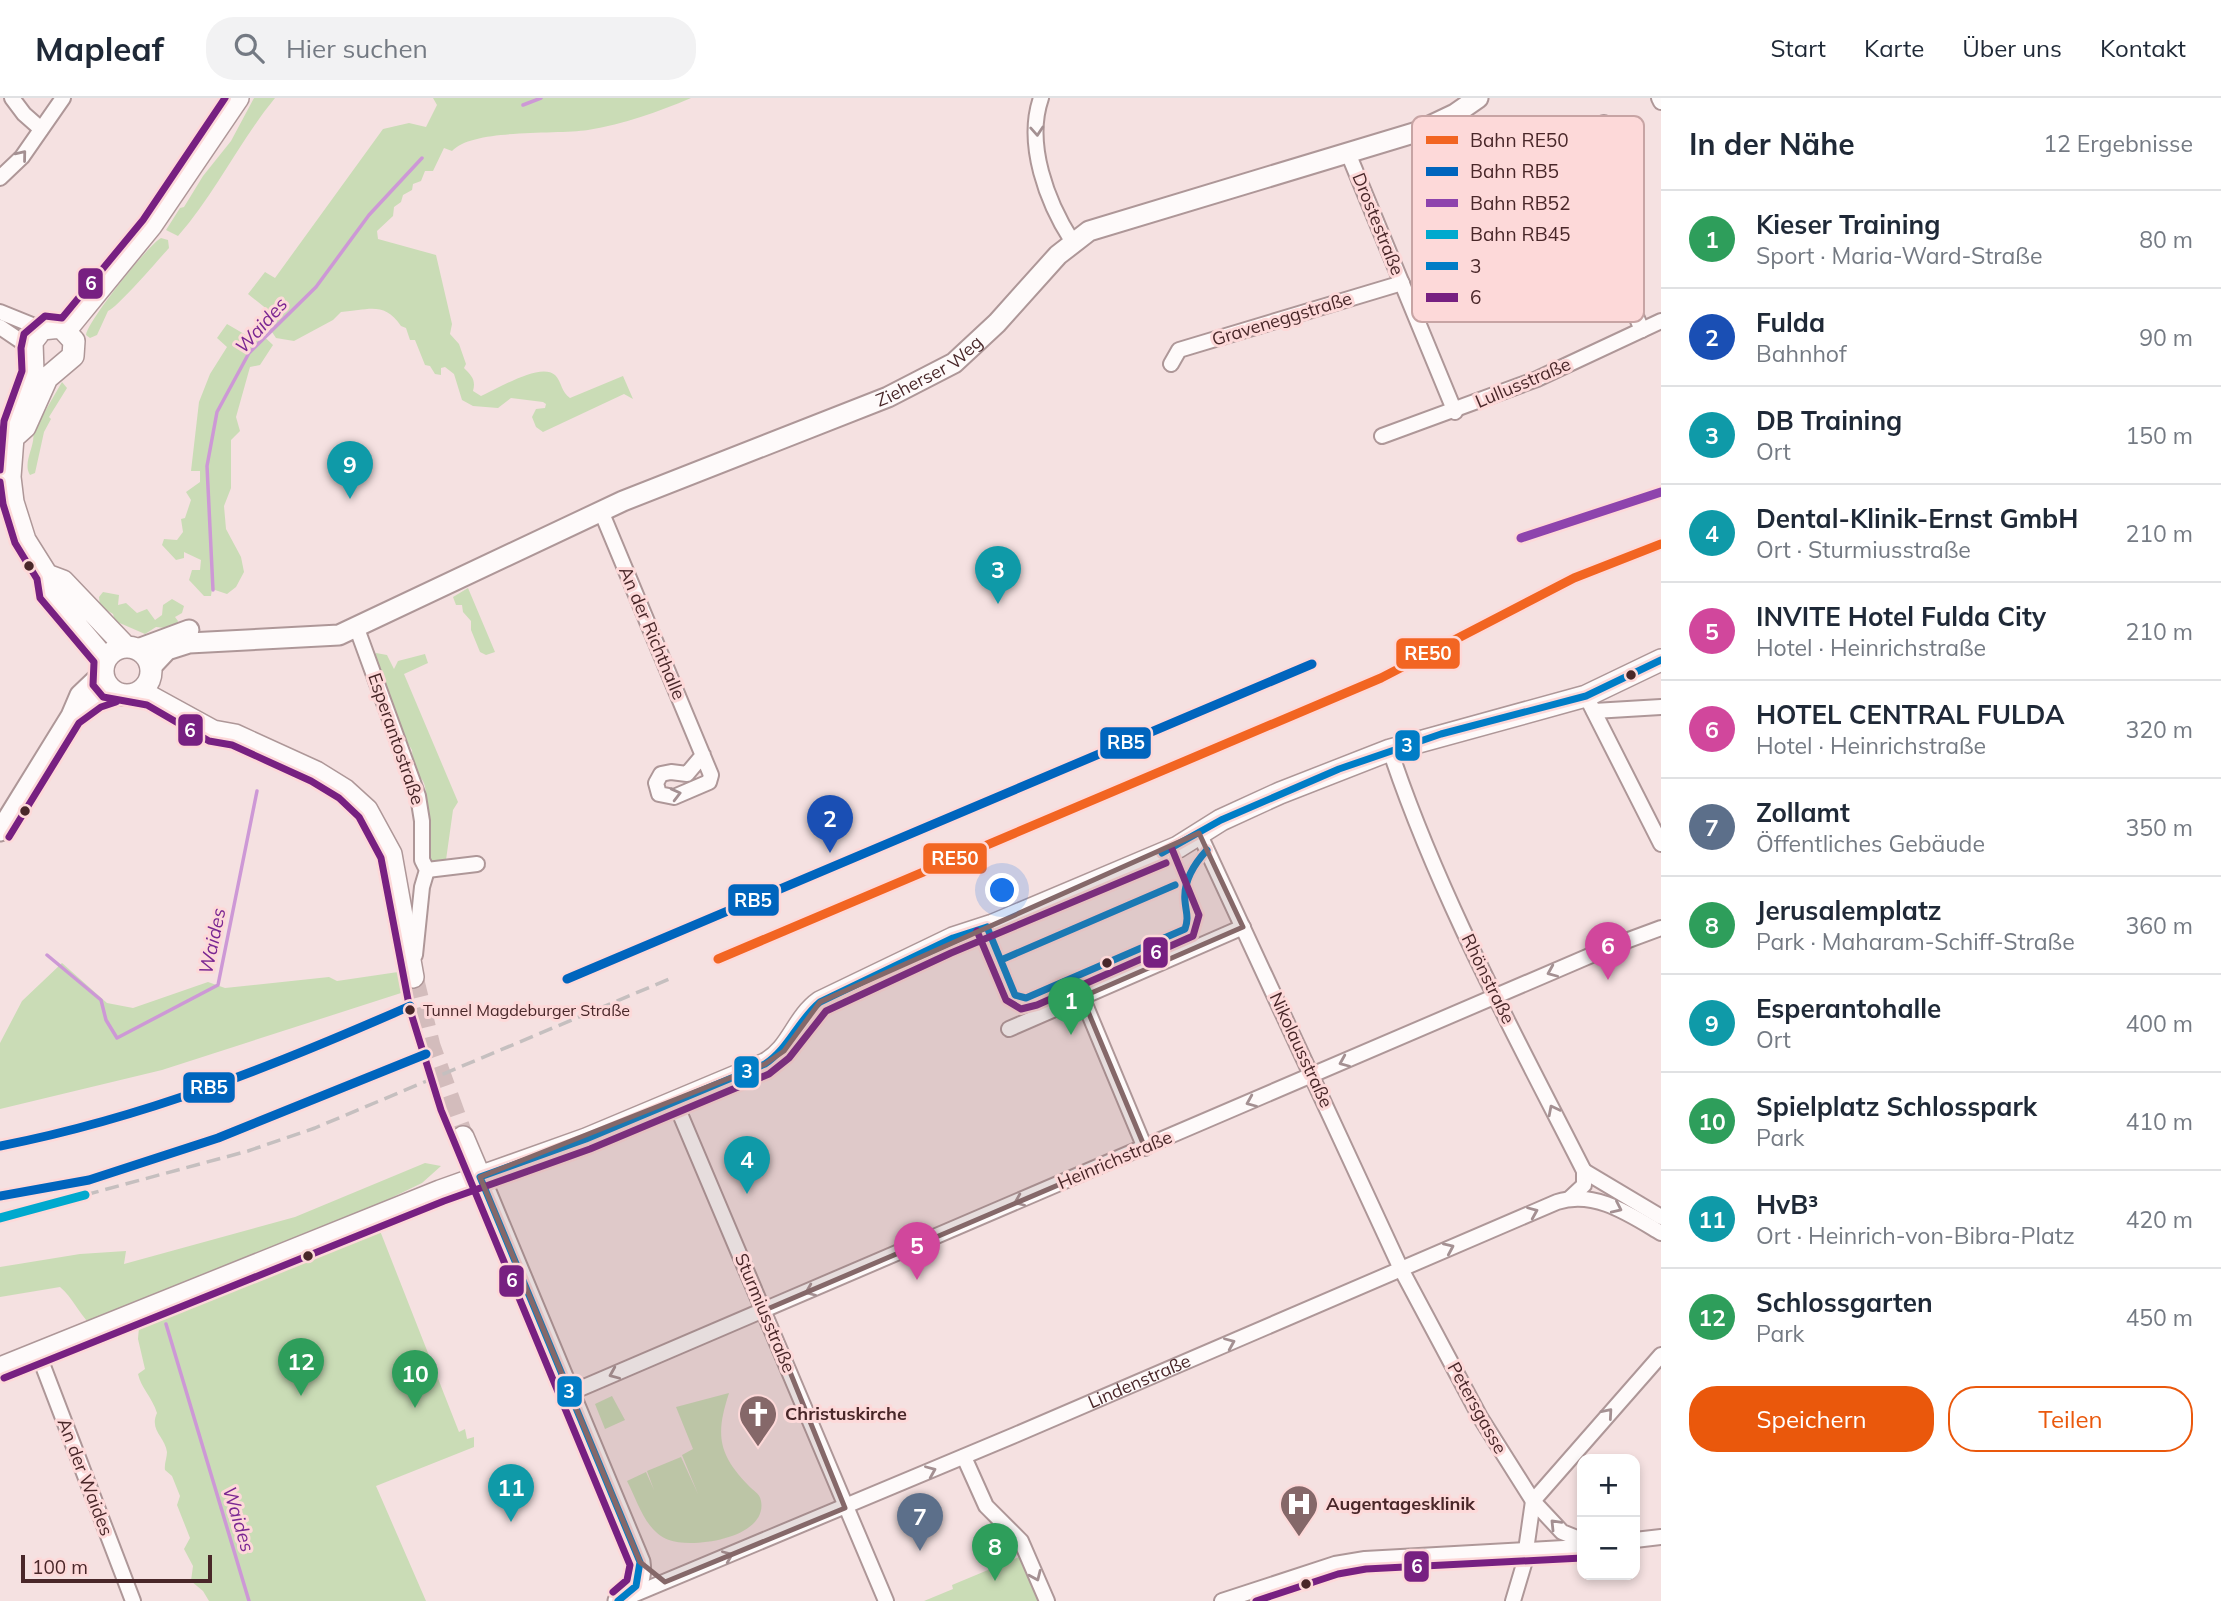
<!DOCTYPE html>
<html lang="de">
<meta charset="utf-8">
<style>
body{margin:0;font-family:Mulish,sans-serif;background:#f2f2f3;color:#1f2937}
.controls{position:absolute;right:21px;bottom:21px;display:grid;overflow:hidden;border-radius:14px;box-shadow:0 4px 10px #0003}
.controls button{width:63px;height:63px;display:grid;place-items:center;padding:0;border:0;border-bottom:2px solid #e0e1e3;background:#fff;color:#1f2937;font:35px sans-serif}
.scale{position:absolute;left:21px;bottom:18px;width:191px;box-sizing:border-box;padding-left:7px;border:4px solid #492729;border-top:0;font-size:19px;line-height:24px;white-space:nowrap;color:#492729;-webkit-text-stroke:5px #fdd9d9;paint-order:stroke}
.you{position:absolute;left:1003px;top:793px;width:24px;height:24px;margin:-18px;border:5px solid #fff;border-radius:50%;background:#1a73e8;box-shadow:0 0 0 10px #1a73e833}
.badge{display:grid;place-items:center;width:46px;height:46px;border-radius:50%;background:#ea580c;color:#fff;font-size:23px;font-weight:700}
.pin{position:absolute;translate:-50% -58px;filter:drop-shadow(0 2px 4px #0008)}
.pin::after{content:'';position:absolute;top:37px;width:24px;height:21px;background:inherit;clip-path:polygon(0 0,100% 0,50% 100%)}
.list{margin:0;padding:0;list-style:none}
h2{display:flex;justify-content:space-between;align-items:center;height:91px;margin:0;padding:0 28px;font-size:30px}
h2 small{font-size:23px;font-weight:400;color:#747a83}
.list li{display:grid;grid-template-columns:46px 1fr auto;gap:21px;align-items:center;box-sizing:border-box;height:98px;padding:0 28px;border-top:2px solid #e0e1e3}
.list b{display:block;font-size:26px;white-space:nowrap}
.list p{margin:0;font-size:23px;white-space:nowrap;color:#747a83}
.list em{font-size:23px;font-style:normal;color:#747a83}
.actions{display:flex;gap:14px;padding:21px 28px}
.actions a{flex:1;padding:16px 0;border:2px solid #ea580c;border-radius:28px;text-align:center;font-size:24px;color:#ea580c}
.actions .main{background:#ea580c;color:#fff}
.icon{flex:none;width:38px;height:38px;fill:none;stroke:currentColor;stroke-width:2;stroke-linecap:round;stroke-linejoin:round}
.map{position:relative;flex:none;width:1661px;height:1503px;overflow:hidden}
header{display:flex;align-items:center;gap:42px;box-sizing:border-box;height:98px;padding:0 35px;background:#fff;border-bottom:2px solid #e0e1e3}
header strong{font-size:33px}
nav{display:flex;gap:38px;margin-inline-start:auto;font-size:24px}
.search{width:490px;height:63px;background:#f2f2f3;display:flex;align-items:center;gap:18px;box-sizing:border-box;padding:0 24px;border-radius:28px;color:#747a83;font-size:26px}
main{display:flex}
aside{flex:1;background:#fff}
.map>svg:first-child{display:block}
.green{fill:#cadcb6}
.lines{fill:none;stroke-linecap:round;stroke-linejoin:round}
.stream{stroke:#cd98d6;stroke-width:3.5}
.secondary-tunnel{stroke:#d3bcbc;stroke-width:21;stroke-dasharray:21 10;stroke-linecap:butt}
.minor-casing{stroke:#ae9798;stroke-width:18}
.tertiary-casing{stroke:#ae9798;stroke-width:23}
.secondary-casing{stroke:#ae9798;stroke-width:24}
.minor{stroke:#fefafa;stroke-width:14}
.tertiary{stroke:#fefafa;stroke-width:19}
.secondary{stroke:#fefafa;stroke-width:21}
.rail{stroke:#c5bfbf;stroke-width:3.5;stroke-dasharray:14 7;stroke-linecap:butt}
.bus-1-casing{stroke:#fdd9d9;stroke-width:12}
.bus-2-casing{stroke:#fdd9d9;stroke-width:12}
.bus-1{stroke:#007dc6;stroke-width:7}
.bus-2{stroke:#772081;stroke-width:7}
.rail-1-casing{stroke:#fdd9d9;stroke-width:14}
.rail-2-casing{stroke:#fdd9d9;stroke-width:14}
.rail-3-casing{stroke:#fdd9d9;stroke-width:14}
.rail-4-casing{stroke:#fdd9d9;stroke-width:14}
.rail-1{stroke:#f26522;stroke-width:9}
.rail-2{stroke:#0065bd;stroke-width:9}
.rail-3{stroke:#8e44ad;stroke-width:9}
.rail-4{stroke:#00a9ce;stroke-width:9}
.oneway{stroke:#a49092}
.marked{fill:#856869;fill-opacity:0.2;stroke:#856869;stroke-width:5;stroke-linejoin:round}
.bus-dot{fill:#492729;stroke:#fdd9d9;stroke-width:2.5}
.labels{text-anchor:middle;stroke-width:6;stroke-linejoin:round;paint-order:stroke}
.bus-label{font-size:16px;fill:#492729;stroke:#fdd9d9;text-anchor:start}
.street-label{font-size:18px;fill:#492729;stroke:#fdd9d9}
.poi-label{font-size:18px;font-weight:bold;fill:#492729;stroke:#fdd9d9;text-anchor:start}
.water-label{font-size:19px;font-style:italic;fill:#7a2692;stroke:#fdd9d9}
.key{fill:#fdd9d9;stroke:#c7a4a4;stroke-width:2}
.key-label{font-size:19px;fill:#492729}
.line-badge{stroke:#fdd9d9;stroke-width:2.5}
.badge-label{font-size:19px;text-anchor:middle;font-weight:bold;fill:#fff}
</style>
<header>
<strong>Mapleaf</strong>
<div class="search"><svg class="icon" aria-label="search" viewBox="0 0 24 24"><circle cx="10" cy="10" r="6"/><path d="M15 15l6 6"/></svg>Hier suchen</div>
<nav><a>Start</a><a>Karte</a><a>Über uns</a><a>Kontakt</a></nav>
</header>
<main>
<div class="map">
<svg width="1661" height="1503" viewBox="0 0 1661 1503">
<rect width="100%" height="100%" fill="#f5e1e1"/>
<path class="green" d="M254,0H275C239,44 215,96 178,138L166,132L180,110L184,109L203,78L231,43Z
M433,0H691C658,14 624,26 588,32C556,37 473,30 452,53L444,50L433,73H425L421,83L413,86L412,92L403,97L401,104L394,109L393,118L377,133L378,141L436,157L452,226L450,236L459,246L466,266L464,270C472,278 476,282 473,293L481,298C498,291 540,264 555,277C562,284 561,294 570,300L623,278L633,301L624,296L543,334L536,329L532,319L536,311L545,310L546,306L543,304L511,300L498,310L473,308L462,302L454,276L445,269L441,270V277L435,276L430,268L425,267L415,242H410L406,230L401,228C384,203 369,212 341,214L333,222L294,243L276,240L268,228L264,227L262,220L268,212L248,196L265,174L275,180L383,31L409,25L426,29L437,7Z
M161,140L168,142L169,150C159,161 118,209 108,213L97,237L90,240L86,237C87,224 148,147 161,140Z
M227,226L251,240L255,230L273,247L260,267L250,269L236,319L240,333L231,342V390L224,408L226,431L241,459L244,474L236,489L227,496L212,491L211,498H204L189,482L192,472H200L201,462L184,454V460L176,462L162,447L164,441L177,442L183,434L181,421L185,420L191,402L186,394L200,384V373H191L199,304L210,276L227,249L217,240Z
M62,284L67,290L49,319L51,321L44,334L35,375L30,377C22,364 36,348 33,334Z
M468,490L495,554L486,557L480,554L471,532V523L463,514L462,507H456L453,499Z
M103,494L119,497L118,507L126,505L137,515L147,511L155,522L162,517L163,507L172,501L184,508L182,515L175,519L178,523L175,531L156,529L145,536L115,523L113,516L100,508L99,499Z
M376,555L387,557L394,571L398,563L425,556L428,565L404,576L458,704L453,712L445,769L425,763C425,745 430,696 423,683C421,679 417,678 414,675L412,652L400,633V622L392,618L372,563Z
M62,865L107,905L133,910L208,884L225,890L329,879L337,883L398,874L401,895L162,972L0,1011V945L22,903Z
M425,1065L441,1068L422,1085L366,1112L90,1226C78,1214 73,1200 60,1189L0,1199V1169L80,1156L126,1153L124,1166L295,1119Z
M375,1120L459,1334L465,1331L467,1341L474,1339V1349L376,1388L426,1503H209L203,1493L191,1483L193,1468L184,1451L190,1440L177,1407L180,1398L172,1378L165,1372C164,1366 167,1360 167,1354C165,1339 149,1332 157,1315C152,1299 141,1290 138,1276L145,1271L138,1241L139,1229Z
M729,1295C716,1335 717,1355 748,1387C752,1392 760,1395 761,1403C768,1440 693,1451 669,1442C645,1433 638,1404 627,1383L646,1374L654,1392L647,1373L681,1359L698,1396L682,1357L693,1351L676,1309Z
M612,1298L625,1322L605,1331L595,1306Z
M1019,1459L1039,1503H924L953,1491L952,1487Z"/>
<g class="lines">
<path class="stream" d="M523,7L541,0
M213,492L207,368L217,314L249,255L316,189L369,117L422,60
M47,857L101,902L106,922L117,940L218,887L257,693
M166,1226L249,1503"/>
<path class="secondary-tunnel" d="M413,879L430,948L463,1039"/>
<defs>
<g id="minor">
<path d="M12,0L24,16L41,31"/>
<path d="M1041,0C1025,46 1047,104 1072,143"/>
<path d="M1659,0L1661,4"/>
<path d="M1604,25L1562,45L1642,232"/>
<path d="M1348,55L1455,314"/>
<path d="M0,80L22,59L63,0"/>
<path d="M0,214L42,231"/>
<path d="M0,229L31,250"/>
<path d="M1171,266L1179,252L1402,185"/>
<path d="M1382,338L1537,281L1661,223"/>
<path d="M601,413L711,677L709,684L674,699L659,696L656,685L661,676L671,674L687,676L703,657"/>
<path d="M356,528L418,698L422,723V762L427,772L422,789L415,857"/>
<path d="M1586,598L1661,746"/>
<path d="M1594,613L1661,609"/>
<path d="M1390,652C1439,799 1514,935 1584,1073V1087L1569,1101"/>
<path d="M1199,735L1401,1171L1480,1319L1533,1403L1562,1434L1582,1442"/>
<path d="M427,772L477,766"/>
<path d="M1082,899L1145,1050"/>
<path d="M1009,931L1243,829"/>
<path d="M675,1004L886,1503"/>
<path d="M1584,1073L1661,1119"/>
<path d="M38,1255L133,1503"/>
<path d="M570,1295L1615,847L1661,830"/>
<path d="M964,1359L986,1408L1021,1443L1047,1503"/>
<path d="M1635,1442L1661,1439"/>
<path id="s1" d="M628,1499L1015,1337L1557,1104C1595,1092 1629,1116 1661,1135"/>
<path d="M1222,1503L1335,1466L1365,1461L1582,1449"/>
<path d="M1513,1503L1524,1466L1533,1403L1661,1257"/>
</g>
<g id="tertiary">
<path d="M138,551L189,532"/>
<path id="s2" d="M151,569L167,552L189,545L339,537L623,403L888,299L954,265L997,225L1058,157L1089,133L1417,34L1455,16L1478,0"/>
<path d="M78,613L96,600L113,594"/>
<path d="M0,733L71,618L80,597L102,576"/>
<path d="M480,1079L640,1464C643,1483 635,1495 618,1503"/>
</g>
<path id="secondary" d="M66,232L151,128L238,0
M15,338L25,329L47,280L73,258L74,243L61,229L42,231L32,244L33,274L14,326L10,379L13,404L25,442L47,477L49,495L105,561
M47,477L63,483L125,548
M103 573a24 24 0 1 1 48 0a24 24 0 1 1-48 0Z
M140,593L213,633L235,637L316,674L345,692L367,712L391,756L413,879
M463,1039L480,1079
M0,1270L440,1093L586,1041L765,966C792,952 796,921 820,904L953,840L993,827L1178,749L1221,722L1280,695L1390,652L1586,598L1661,562"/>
</defs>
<use href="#minor" class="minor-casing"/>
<use href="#tertiary" class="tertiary-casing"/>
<use href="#secondary" class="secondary-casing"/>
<use href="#minor" class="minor"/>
<use href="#tertiary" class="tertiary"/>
<use href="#secondary" class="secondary"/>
<path class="rail" d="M85,1097L248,1053L315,1030L674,879"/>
<defs>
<path id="bus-1" d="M1162,755L1221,722L1339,671L1441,636L1586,598L1661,562
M987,829L1015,897L1026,900L1185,831C1189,819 1186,815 1185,803C1183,783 1194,766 1207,752
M1001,862L1175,787
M480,1079L586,1041L765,966C789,950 798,922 820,904L953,840L987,829
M480,1079L640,1464L636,1488L618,1503"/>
<path id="bus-2" d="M0,372L4,323L22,273L21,250L24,236L45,218L62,220L143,122L225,0
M0,384L3,406L15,445L37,481L40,500L94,564L93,587L103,599L147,607L209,643L232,647L311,683L339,700L359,719L381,760L410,912L441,1012L630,1467L627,1482L613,1494
M9,739L79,625L101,609L116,604
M977,833L1006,902L1021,911L1037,907L1193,838L1199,817L1172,751
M4,1280L444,1103L590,1051L769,976L789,960L826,913L951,855L1166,765
M1256,1503L1338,1476L1366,1471L1582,1460"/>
</defs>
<use href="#bus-1" class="bus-1-casing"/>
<use href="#bus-2" class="bus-2-casing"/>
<use href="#bus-1" class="bus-1"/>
<use href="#bus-2" class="bus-2"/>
<defs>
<path id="rail-1" d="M718,861L1381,580L1574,480L1661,446"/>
<path id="rail-2" d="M567,881L1312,566
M0,1048C144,1020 276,967 410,908
M0,1098L89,1082L218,1040L426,956"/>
<path id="rail-3" d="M1521,440L1661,394"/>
<path id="rail-4" d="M0,1120L85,1097"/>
</defs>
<use href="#rail-1" class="rail-1-casing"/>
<use href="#rail-2" class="rail-2-casing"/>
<use href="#rail-3" class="rail-3-casing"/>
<use href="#rail-4" class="rail-4-casing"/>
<use href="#rail-1" class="rail-1"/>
<use href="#rail-2" class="rail-2"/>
<use href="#rail-3" class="rail-3"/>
<use href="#rail-4" class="rail-4"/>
</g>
<defs><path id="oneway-chevron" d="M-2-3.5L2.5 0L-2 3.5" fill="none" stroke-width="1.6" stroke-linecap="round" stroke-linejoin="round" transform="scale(1.75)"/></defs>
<g class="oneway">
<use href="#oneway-chevron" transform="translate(1037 33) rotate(86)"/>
<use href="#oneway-chevron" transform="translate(22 57) rotate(-51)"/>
<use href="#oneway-chevron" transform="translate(676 696) rotate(-14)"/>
<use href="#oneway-chevron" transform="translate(1552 874) rotate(157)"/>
<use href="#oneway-chevron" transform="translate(1344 964) rotate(157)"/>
<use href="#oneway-chevron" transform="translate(1251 1004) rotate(157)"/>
<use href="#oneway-chevron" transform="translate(1553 1012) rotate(-117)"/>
<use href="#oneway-chevron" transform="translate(1019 1103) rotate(157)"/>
<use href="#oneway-chevron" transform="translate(1617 1110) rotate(25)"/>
<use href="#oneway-chevron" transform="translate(1533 1114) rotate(-23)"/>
<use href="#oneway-chevron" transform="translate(1449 1150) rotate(-24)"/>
<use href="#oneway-chevron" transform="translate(810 1193) rotate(157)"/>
<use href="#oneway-chevron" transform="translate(1230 1245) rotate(-23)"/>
<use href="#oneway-chevron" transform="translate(614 1276) rotate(157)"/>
<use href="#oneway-chevron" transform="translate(1608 1315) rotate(-49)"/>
<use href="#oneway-chevron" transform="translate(931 1373) rotate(-23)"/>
<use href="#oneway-chevron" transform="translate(1555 1426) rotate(-134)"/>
<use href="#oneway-chevron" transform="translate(728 1458) rotate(-23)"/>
<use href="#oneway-chevron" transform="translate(1036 1478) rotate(66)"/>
</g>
<path class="marked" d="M1199,735L1243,829L1082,899L1145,1050L765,1212L845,1410L665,1484L640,1464L480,1079L765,966L784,953L820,904Z"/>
<defs>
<symbol id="church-pin" viewBox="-11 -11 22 30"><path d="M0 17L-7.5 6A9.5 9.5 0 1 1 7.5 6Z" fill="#856869" stroke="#fdd9d9"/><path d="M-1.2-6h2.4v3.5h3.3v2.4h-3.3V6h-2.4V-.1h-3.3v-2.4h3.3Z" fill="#fff"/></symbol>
<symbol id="hospital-pin" viewBox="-11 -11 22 30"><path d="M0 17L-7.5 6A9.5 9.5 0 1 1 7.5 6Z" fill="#856869" stroke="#fdd9d9"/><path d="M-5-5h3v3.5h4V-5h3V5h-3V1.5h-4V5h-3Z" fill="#fff"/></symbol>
</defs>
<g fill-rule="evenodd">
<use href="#church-pin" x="736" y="1294" width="44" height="60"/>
<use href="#hospital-pin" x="1277" y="1384" width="44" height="60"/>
</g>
<g class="bus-dot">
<circle cx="29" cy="468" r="6"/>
<circle cx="1631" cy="577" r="6"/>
<circle cx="25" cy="713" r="6"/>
<circle cx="1107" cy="865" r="6"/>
<circle cx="410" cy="912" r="6"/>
<circle cx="308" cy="1158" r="6"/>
<circle cx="1306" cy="1486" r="6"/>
</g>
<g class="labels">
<g class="bus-label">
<text x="423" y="918">Tunnel Magdeburger Straße</text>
</g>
<g class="street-label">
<text transform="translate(1378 126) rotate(68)" y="6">Drostestraße</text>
<text transform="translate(1282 221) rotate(-17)" y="6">Graveneggstraße</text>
<text dy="6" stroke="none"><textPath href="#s2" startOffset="844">Zieherser Weg</textPath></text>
<text transform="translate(1523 285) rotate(-23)" y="6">Lullusstraße</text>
<text transform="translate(652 535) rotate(67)" y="6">An der Richthalle</text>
<text transform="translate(396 641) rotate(71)" y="6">Esperantostraße</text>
<text transform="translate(1488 881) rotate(64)" y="6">Rhönstraße</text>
<text transform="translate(1301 952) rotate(65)" y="6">Nikolausstraße</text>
<text transform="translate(1115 1062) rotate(-23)" y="6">Heinrichstraße</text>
<text transform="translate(765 1215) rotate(67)" y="6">Sturmiusstraße</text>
<text dy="6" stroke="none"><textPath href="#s1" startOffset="555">Lindenstraße</textPath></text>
<text transform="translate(1477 1310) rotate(61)" y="6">Petersgasse</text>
<text transform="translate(85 1379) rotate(69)" y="6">An der Waides</text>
</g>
<g class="poi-label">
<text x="785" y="1322">Christuskirche</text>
<text x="1326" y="1412">Augentagesklinik</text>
</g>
<g class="water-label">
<text transform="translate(261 227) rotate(-48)" y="7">Waides</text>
<text transform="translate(212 843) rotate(-78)" y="7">Waides</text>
<text transform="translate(239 1421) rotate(73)" y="7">Waides</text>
</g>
</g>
<rect x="1412" y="18" width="232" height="206" rx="10" class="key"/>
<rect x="1426" y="38" width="32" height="8" fill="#f26522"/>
<rect x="1426" y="69" width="32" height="9" fill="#0065bd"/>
<rect x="1426" y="101" width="32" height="8" fill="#8e44ad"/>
<rect x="1426" y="132" width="32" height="9" fill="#00a9ce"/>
<rect x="1426" y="164" width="32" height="8" fill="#007dc6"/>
<rect x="1426" y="195" width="32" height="9" fill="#772081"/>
<g class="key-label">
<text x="1470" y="49">Bahn RE50</text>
<text x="1470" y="80">Bahn RB5</text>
<text x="1470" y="112">Bahn RB52</text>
<text x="1470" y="143">Bahn RB45</text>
<text x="1470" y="175">3</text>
<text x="1470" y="206">6</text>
</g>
<g class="line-badge">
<rect x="77" y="169" width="27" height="33" rx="7" fill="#772081"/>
<rect x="1395" y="539" width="66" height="33" rx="7" fill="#f26522"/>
<rect x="177" y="615" width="27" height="34" rx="7" fill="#772081"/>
<rect x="1099" y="628" width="53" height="34" rx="7" fill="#0065bd"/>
<rect x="1394" y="631" width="27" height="33" rx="7" fill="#007dc6"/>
<rect x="922" y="744" width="66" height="33" rx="7" fill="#f26522"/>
<rect x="727" y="785" width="53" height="34" rx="7" fill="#0065bd"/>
<rect x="1142" y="838" width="27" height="33" rx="7" fill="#772081"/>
<rect x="733" y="957" width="27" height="34" rx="7" fill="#007dc6"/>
<rect x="182" y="973" width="54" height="33" rx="7" fill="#0065bd"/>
<rect x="498" y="1166" width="27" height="34" rx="7" fill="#772081"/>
<rect x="556" y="1277" width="27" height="33" rx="7" fill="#007dc6"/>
<rect x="1403" y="1452" width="27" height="33" rx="7" fill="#772081"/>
</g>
<g class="badge-label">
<text x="91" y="192">6</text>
<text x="1428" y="562">RE50</text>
<text x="190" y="639">6</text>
<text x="1126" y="651">RB5</text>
<text x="1407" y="654">3</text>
<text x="955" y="767">RE50</text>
<text x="753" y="809">RB5</text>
<text x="1156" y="861">6</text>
<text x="747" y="980">3</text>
<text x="209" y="996">RB5</text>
<text x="512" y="1189">6</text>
<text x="569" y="1300">3</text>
<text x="1417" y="1475">6</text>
</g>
</svg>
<div class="controls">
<button>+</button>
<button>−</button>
</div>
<div class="scale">100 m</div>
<div class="you"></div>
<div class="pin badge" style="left:1071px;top:937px;background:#2e9e5b">1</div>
<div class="pin badge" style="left:830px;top:755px;background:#1a4fb4">2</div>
<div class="pin badge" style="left:998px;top:506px;background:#0f9aa8">3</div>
<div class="pin badge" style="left:747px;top:1096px;background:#0f9aa8">4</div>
<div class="pin badge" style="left:917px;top:1182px;background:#d1479c">5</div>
<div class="pin badge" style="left:1608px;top:882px;background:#d1479c">6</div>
<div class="pin badge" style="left:920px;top:1453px;background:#5c6f8a">7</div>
<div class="pin badge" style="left:995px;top:1483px;background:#2e9e5b">8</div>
<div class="pin badge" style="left:350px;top:401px;background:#0f9aa8">9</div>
<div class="pin badge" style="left:415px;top:1310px;background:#2e9e5b">10</div>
<div class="pin badge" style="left:511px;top:1424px;background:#0f9aa8">11</div>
<div class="pin badge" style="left:301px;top:1298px;background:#2e9e5b">12</div>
</div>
<aside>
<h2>In der Nähe<small>12 Ergebnisse</small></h2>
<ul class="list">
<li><span class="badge" style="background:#2e9e5b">1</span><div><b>Kieser Training</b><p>Sport · Maria-Ward-Straße</p></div><em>80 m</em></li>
<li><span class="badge" style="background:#1a4fb4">2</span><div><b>Fulda</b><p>Bahnhof</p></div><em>90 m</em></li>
<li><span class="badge" style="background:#0f9aa8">3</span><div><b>DB Training</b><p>Ort</p></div><em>150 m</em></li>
<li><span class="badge" style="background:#0f9aa8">4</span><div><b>Dental-Klinik-Ernst GmbH</b><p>Ort · Sturmiusstraße</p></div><em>210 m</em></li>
<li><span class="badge" style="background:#d1479c">5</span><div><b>INVITE Hotel Fulda City</b><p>Hotel · Heinrichstraße</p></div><em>210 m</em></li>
<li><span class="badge" style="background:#d1479c">6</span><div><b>HOTEL CENTRAL FULDA</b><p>Hotel · Heinrichstraße</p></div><em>320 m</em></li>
<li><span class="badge" style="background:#5c6f8a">7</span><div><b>Zollamt</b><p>Öffentliches Gebäude</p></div><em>350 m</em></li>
<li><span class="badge" style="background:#2e9e5b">8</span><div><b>Jerusalemplatz</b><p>Park · Maharam-Schiff-Straße</p></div><em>360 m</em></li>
<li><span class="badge" style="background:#0f9aa8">9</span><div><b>Esperantohalle</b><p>Ort</p></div><em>400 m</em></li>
<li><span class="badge" style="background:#2e9e5b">10</span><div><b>Spielplatz Schlosspark</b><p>Park</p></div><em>410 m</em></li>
<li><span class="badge" style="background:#0f9aa8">11</span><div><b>HvB³</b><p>Ort · Heinrich-von-Bibra-Platz</p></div><em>420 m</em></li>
<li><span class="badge" style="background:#2e9e5b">12</span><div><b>Schlossgarten</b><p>Park</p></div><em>450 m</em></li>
</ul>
<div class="actions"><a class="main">Speichern</a><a>Teilen</a></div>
</aside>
</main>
